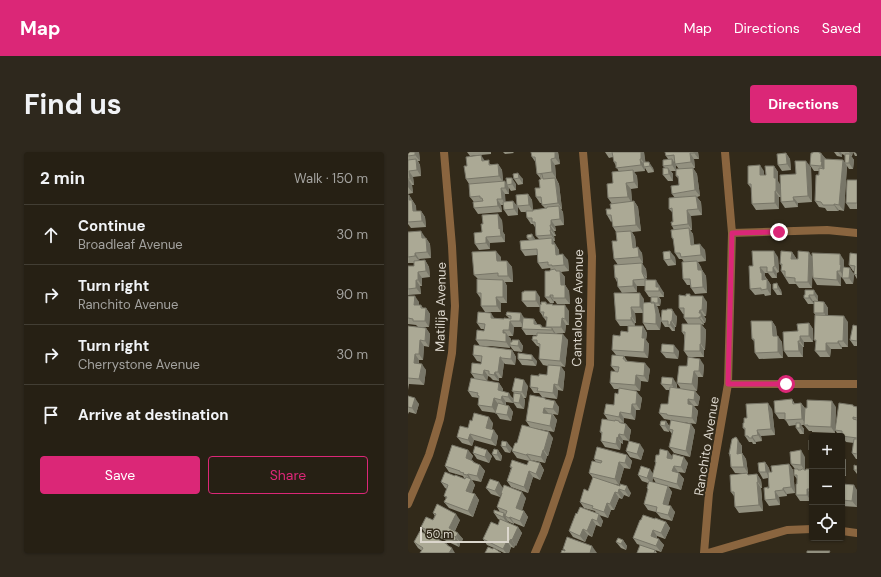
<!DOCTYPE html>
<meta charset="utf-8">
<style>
body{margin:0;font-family:"DM Sans",sans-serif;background:#2e281d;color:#f1f3f6}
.controls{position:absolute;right:12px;bottom:12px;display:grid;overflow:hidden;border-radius:4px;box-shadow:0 1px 3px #0004}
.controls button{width:36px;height:36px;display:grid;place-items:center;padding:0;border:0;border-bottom:1px solid #423e34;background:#262014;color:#f1f3f6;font:20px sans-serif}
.scale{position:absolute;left:12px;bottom:10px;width:89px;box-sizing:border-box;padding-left:4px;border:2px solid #dcd7cd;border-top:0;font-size:11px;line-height:14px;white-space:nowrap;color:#dcd7cd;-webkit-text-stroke:3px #322a1a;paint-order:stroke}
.stop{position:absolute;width:12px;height:12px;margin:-9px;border:3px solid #db2777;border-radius:50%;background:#fff}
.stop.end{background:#db2777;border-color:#fff;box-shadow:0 1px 4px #0008}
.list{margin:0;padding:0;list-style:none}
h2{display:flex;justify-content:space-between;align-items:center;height:52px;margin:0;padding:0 16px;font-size:17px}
h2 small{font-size:13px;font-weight:400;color:#a4a3a0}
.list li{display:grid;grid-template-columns:26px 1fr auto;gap:12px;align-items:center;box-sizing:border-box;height:60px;padding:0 16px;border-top:1px solid #423e34}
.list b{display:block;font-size:15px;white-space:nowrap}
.list p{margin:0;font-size:13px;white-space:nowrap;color:#a4a3a0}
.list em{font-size:13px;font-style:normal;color:#a4a3a0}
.actions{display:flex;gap:8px;padding:12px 16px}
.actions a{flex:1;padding:9px 0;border:1px solid #db2777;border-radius:4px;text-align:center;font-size:14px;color:#db2777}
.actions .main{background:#db2777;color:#fff}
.icon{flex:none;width:22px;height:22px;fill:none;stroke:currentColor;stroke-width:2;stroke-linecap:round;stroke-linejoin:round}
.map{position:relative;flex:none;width:449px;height:401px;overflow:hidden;border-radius:4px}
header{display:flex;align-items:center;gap:24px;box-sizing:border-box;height:56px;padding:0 20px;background:#db2777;color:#fff}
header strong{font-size:19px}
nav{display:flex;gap:22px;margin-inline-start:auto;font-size:14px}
.intro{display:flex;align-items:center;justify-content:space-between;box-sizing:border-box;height:96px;padding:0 24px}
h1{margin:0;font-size:28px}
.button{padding:10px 18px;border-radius:4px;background:#db2777;color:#fff;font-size:14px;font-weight:700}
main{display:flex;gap:24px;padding:0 24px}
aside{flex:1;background:#262014;border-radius:4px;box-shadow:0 1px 3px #0004}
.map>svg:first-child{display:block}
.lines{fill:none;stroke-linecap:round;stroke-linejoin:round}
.street{stroke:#8a653f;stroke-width:8}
.wall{fill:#939180;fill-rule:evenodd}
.shaded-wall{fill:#787668}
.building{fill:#aba995;stroke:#787668}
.route{stroke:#db2777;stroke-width:5}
.labels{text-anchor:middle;stroke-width:4;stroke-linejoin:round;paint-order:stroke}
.street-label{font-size:13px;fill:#dcd7cd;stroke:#322a1a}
</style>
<header>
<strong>Map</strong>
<nav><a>Map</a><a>Directions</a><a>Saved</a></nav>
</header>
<div class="intro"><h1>Find us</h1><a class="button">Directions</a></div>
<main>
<aside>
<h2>2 min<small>Walk · 150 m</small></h2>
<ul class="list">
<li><svg class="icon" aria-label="ahead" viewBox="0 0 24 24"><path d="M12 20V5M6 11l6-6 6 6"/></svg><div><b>Continue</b><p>Broadleaf Avenue</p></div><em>30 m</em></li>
<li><svg class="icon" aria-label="right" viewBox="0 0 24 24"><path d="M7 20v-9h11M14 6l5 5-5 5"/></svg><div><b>Turn right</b><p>Ranchito Avenue</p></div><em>90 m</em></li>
<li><svg class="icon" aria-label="right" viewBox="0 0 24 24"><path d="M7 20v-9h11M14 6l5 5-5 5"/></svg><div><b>Turn right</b><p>Cherrystone Avenue</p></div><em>30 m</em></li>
<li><svg class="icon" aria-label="arrive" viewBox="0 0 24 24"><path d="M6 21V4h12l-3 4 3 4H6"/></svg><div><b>Arrive at destination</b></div></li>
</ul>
<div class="actions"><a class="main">Save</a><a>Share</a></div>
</aside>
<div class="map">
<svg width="449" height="401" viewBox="0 0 449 401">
<rect width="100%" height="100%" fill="#322a1a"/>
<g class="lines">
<path class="street" d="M324,81L419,78L449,81
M320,232H449
M0,352L21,303L32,267L44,201L47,154L44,94L36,0
M434,379L449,381
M127,401L136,380L162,304L182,213L184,104L175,0
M296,401L301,341L320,232L324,81L317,0
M300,401L379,378L404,377"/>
</g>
<path class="wall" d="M0,0H11L12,9H10L12,13L13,24L5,25L6,33H4L5,41L0,42Z
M59,0H83V2L62,4Z
M95,0H105L106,1L97,2Z
M123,0H150L152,12L147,13L148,26L151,32L154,57H153L155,60L156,73L147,74L148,79H146L148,84H146L147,89H145L151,98V103L160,108L161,119L153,120L157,125V133L161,139L162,152H149L147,149H146V151H142L137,145L142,119L143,118L142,116L134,117L130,111L129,103L117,104L113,98L121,88L119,86V83L128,88L131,87L128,84L127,75L125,72H123L119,66L118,60H113L110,55V63L100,64L96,58L95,53H93L94,60L70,62L66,56V50L62,45L61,32L58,27L77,9L84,13L90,12L94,18L95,29L99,32H108V38L103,39L101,36V42H97V50L105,49L109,54L120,42L124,48L125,59L137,56L134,53V51H132L128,45L132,36L133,27L129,22L128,11L124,5Z
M197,0H236L237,10L245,16L246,20L240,21L237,16V19L226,20L229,24L230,36L223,37L224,50L226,49L230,55L233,79L224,80L227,85L228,95L234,101L235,111H233L238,117L239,126H238L239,128L252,134V136L256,141V145H251L253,148L252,154H249L250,156L253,168L252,178H239L235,171V161H227L228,171H227V174H235L239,181L238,188L241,192L240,206L216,204L220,210L242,217L240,230L233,229L232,239L224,238L234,246L232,258H228L227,268L216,266V271L212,270L218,272L223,278L221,289L215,288V292L213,291L212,298L197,295L193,289L194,282L192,280L200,268L196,262L206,253L210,242L211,237H206L202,231L207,219L203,214L208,203L204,198L212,184L220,180V174H212L208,168L206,141L236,147V151H243V145H241L237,139V134H229V140L214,141L210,135L209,130L207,126L210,113L206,107L209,89L208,80L205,75L204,69L203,70L199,63L203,57L204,52L200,46L205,31L211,20L206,10L205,5L201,6Z
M290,0L291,7H286L287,16H285L289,22L292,44L289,45L293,50L294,63L283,64L284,78H282L285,82L286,93L297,98L298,109L290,110L293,115L294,118L298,124L299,141L287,142L283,136L282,133H279L275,127L276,110L274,107H271L267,101L266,88L264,86L266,78L264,74L265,70V61L261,57L267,46L264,42L271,33L270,26L268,24V19H263L265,22V29H260L255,23L257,16L255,14L260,7L258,4ZM267,9V12L271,17H268V13L266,10Z
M405,0H411L418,7L435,8L439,14L436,59L431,58L430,59H419L417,56L411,55L407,49L411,19H406L402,13Z
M426,0H449V4H447L445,0L444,4H443L446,8L445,17H441L437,11V4L436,3L434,2V5L429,4Z
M378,1L382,7L383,18L374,19L370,13Z
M366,14L370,20V29L373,45H371V57L348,58L344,52L343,36L340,32L356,19V23H358Z
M403,15L404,50L390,51V55L377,56L373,50L388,22Z
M105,22L115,27V32L110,33L106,27Z
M449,28V57H442L438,51Z
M0,43H1L8,54V59H13L17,65L18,75L3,76L0,72Z
M94,68L95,80L97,83V90L82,91V97L71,98L67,92L74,80Z
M0,80L17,85V86H18L22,92L23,106L11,107L12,109L17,108L21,115L22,125L14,126V134H12L13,142L0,143V114H6V111H0Z
M384,100L388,106V107L404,104L436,108V115L446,122L445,132H438L434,125H433V134L409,133L405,126L404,123V136H391L388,132H381L373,119V113L372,112Z
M449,102V127L446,122V119H445L441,113Z
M93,105V109H99L104,115L105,130H97L99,134V151H93V160H77L73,154V147L69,141L70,127L66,123Z
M267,105L268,113L260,114L256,108Z
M370,105L371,120L369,121V126H364L360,121H357V124L363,133V143L357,144L356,142L347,143L342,137L345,114Z
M365,132L373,138L374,143H369L365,137Z
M397,138L410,144V149H405L406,152H400L396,146L397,143Z
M0,144L11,150V153H13L15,156H18L22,162L21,175H10L8,173L0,172Z
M283,144L299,150L298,164H296L298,167L297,171H296V173L293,172L298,178L297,198H296V205H280L276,199V183L274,180L280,172L276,166V162H275L271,156Z
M132,145V154L138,150L139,152H145V153L161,159V173H158L157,181H148L160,188L157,215L152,214L157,220L155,239L150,238L149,247L134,245L131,241H126L122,235L131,224L139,223L140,214L135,213L131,207L132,196L130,194H129L124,188L129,183H118L114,177V175H106L105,184H100L103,187L102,190L111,188L115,194L114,200L106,199L102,194V196L82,194H72L68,188L76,179V177H73L69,171L87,166L96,167L101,166L98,163L99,160L117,167H126L129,172L133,173L135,176H139L138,175V169L132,160V155H119L114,149Z
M416,150L420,156V164L440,170V195H434V197H423L422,205H412L407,199L408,189L406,188L408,164L406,161Z
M268,163L269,165L268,175H267V179H264L261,175H257L253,169Z
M364,169L368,175L369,184L374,190L375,206L351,207L347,201V190L344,187Z
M401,171L405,177V190H396V195H395V205H380L376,199L390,179Z
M0,174L18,176L22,182L21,195L16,194L15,208H11V212L18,218L16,233L1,232L0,238Z
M449,174V194H446L442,188Z
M104,198L108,205L107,213L97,212L96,211L94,226H91V229L85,228L82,225L80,224L79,229L91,231L95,237V239L105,246L106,241L104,239L120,234L118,246H116L117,248L116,257L109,256L105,250V251L98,250V253L101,254L105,260L103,269L92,267L88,261L74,259L70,253L71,246L64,245L60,239L67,227L63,221L73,212V210L69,209L65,203Z
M271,199L270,207L258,206L253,200Z
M110,207L129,209L128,214L114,213Z
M296,213L295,225H290L289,239L273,237L269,231L279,214Z
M253,232H269V236L287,239L292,245L290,254H286L290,259L288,272L273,270L283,272L287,278L282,305L266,301L261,295L264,282L261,278V280L256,279L252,273L258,269L262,275L263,269L262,268L256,267L251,261L260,252L262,238H258Z
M0,244L11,252L8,262L1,260L0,262Z
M138,247L151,255L150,263L145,262L149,268L146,280L125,276L145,286L140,304H139L137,311L123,308L132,311L136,318L132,328L125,325L120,341L103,335L99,329L103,316L102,315L119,313L121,309L109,306L104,299L109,291L122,275L118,269Z
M384,247L387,252L393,251L397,256L428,255L427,278L446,254L449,255V307H448L444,301L446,291L438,290L434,284H431L427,278V281L404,280V279H401L396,273H393L396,277V282H392L388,276V273L381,274L377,267H371L367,261Z
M364,257L367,283L353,284L354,289L348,290V292H345L344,290H341L337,284V278L335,276L336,271L339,266Z
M64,269L85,271L84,278L90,284L88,294L66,288L64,294L54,291L49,285L60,276Z
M404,288V303L401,298Z
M332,291L334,294V301L338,307L340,321H327L323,315L322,305L321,302Z
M93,294L104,296L102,301L97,300Z
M60,298L65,304L63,308L65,309L67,311L72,313L77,319L73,330L64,328L67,333L64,341L67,342L71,348L65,365L41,356L36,350L38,346L36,344L39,337L37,336L33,330L47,324L57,327L58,326H56L55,324L41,320L37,314Z
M90,298L94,304L93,309L88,308L84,302Z
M236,298L233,308L222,305L218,299Z
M65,301L84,304L81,311L69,307Z
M219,303L224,309L222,317L216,316L211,333L202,331L223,341L221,345L216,343L214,347L211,346L206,358H203L200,366L191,363L195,369L193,375L188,373L184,385L180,383L177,390L165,385L161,379L188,361L187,359L176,356L172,350L180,339L185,326L181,321L188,310L186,307Z
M434,303L438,308V324H434Z
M264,305L280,311L277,321L270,320L269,321H271L276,327L273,338L248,331L245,326L244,330L260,334L264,340L260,353L267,360L264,369L253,366L248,360L240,358L236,352L240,338L239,336L240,331L234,329L230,323L245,321L248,311L247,310Z
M397,305V318L403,317L404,318V345L403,343V349H392L388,343L389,327L386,323L387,317L383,312Z
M357,310L361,316L362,320H364L381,312L385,318L387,341L379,342V344L371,345L372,353L361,354L357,348L360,335V336H361L360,326L355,327L351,320Z
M449,314V322L446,318Z
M349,322L353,328L354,336H353L355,359L331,361L327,355L326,344L323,340L341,323Z
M434,332L449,338V355L434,354Z
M78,336H95L118,346L114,358L116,359L120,365L116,375L106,371V372L101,370L100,369L99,370L110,375L114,381L108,394L107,393L106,396L103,395L101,401H96L86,396L85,397L86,396L79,393L75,387L90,373L92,368L90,367L86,361L92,360L89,355L94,342L93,341L92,345L83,342Z
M25,361L52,368L47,379L55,387L53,391L51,390L52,392L51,395L28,384V386L39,392L41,395L14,399L10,396L6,390L21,384L22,383L17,381L13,375L25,368L27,364Z
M247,367L258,370L262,376L257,387L249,384V386L256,393L253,400L247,398L249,401H229L232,393L229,392L225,386L233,368Z
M215,388L219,394L218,398L213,396L208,390Z"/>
<path class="shaded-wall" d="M7,0H11L12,9L7,3Z
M147,0H150L152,12L147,6Z
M233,0H236L238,13L233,7Z
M286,0H290L291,7L286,1Z
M411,0L413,3V1L418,7L417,20L413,14V10Z
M430,0H433L434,2V5Z
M441,0H445L444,4Z
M282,1L286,7L287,16L283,10Z
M378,1L382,7L383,18L379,12Z
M442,2L446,8L445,17L441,11Z
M73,3L77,9H74Z
M8,7L12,13L13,24L9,18Z
M143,7L147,13L148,26L144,20Z
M232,7L236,13V15L237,16V19L233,13Z
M264,7L268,13V19L264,13Z
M435,8L439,14L436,59L431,53Z
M398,9L403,15L404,50L400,44Z
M241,10L245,16L246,20L242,14Z
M90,12L94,18L95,30L91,24Z
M352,13L356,19V29L352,23Z
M366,14L370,20V29L372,32L373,45L368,39L366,26Z
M260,16L265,22V29L261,22Z
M285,16L289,22L292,44L287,38Z
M225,18L229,24L230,36L226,30Z
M1,19L5,25L6,33L2,27Z
M110,21L115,27V32L111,26Z
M104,26L108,32V38L104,32Z
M147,26L151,32L154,57L150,51Z
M0,27L4,33L5,41L0,35Z
M97,29L101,36V42L97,36Z
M218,31L223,37L224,51L220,45Z
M93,36L97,42L98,53L94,47Z
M367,39L371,45V57L367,51Z
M120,42L124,48L125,59L121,53Z
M1,43L8,54L9,65L5,59L1,48Z
M288,44L293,50L294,63L290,57Z
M385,45L390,51V55L386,49Z
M89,47L93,53L94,60L90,54Z
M105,49L110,55V63L106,57Z
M226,49L230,55L233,79L228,73Z
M426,52L431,58L430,59L426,53Z
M151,54L155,60L156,73L152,67Z
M279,58L283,64L284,78L280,72Z
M13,59L17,65L18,75L14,69Z
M90,62L94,68L95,80L97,83V90L93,84L91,77Z
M143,68L147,74L148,79L143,73Z
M142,73L146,79L148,84L143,78Z
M281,76L285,82L287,99L283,93Z
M142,78L146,84L147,89L143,83Z
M13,79L17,85L18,92L14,86Z
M223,79L227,85L229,102L225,96Z
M124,82L128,88L129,92L124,86Z
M78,85L82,91V97L78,91Z
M18,86L22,92L23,106L19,100Z
M144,86L151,98L152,109L148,103L144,92Z
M292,92L297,98L298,109L293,103Z
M230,95L234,101L235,111L231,105Z
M88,99L93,105V115L89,109Z
M262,99L267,105L268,113L263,107Z
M366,99L370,105L371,120L367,114Z
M384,100L388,106V113L383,107Z
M401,100L405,106L404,136L400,130Z
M7,101L11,107L12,110L7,104Z
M155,102L160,108L161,119L156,113Z
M432,102L436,108V117L437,126L432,119Z
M17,108L21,115L22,125L18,119Z
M99,109L104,115L105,130L100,124Z
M289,109L293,115L294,124L290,118Z
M234,111L238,117L239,126L234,120Z
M352,115L357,121V124L358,127L359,134L354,128L353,121Z
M365,115L369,121V126L365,120Z
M442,116L446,122L445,132L441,126Z
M294,118L298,124L299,141L295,135Z
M152,119L157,125V133L161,139L162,152L157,146L153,133Z
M429,119L433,125V134L429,128Z
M10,120L14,126V134L10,128Z
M234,120L238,126L241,134L237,127Z
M359,127L363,133V143L359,137Z
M8,128L12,134L13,142L8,136Z
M95,128L99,134V151L95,145Z
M225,128L229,134V140L225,134Z
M248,128L256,141V145L248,135Z
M369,131L373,138L374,143L370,137Z
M406,138L410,144V149L406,143Z
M128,139L132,145V155L128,149Z
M232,141L236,147V161L232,155Z
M142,143L146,149V151L142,145Z
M401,143L405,149L406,152L401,146Z
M7,144L11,150V159L6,153Z
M295,144L299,150L298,164L294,158Z
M88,145L93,151V160L89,154Z
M250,145L253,148L252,154L250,151Z
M246,150L250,156L253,168L252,178L248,172Z
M416,150L420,156V167L416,161Z
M157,153L161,159V173L157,167Z
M223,155L227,161L228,171L224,165Z
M18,156L22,162L21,175L17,169Z
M264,157L269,165L268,175L264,169Z
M292,158L298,167L297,171L291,161Z
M83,161L87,167L83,166Z
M113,161L117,167L116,175L112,169Z
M436,164L440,170V195L435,189Z
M223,165L227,171V174L223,168Z
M291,165L296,171V173L291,166Z
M154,166L158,173L157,181L153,175Z
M126,167L130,173V178L126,172Z
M102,169L106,175L105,184L101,178Z
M263,169L267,175V179L262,173Z
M364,169L368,175L369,190L365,184Z
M401,171L405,177V190L401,184Z
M293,172L298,178L297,198L293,192Z
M235,174L239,181L238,188L241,192L240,206L236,200L234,186Z
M18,176L22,182L21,195L17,189Z
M144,176L148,182V184L144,178Z
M95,178L103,187L102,196L98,190L95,181Z
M155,182L160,188L157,215L152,209Z
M370,184L374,190L375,206L370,200Z
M392,184L396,190V195L392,189Z
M12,188L16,194L15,208L11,202Z
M111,188L115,194L114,200L110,194Z
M390,189L395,195V205L391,199Z
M430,189L434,195V197L430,191Z
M418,191L423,197L422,205L418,199Z
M292,192L296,198V205L292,199Z
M266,193L271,199L270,207L266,201Z
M104,198L108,205L107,213L103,207Z
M7,202L11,208L10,217L6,211Z
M124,203L129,209L128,214L124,208Z
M92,205L96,211L94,226L90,220Z
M292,207L296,213L295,225L291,219Z
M237,211L242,217L240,230L236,224Z
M14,212L18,218L16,233L11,227Z
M153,214L157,220L155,239L150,233Z
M76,218L80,224L79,229L75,223Z
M286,219L290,225L289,239L284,232Z
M87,220L91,226V229L86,223Z
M228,223L233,229L232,239L227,233Z
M265,226L269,232L268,239L264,233Z
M116,228L120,234L118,246L114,240Z
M91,231L95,237L94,245L90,238Z
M146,232L150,238L149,247L145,241Z
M287,239L292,245L290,254L286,248Z
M229,240L234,246L232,258L228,252Z
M101,241L105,247V251L100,245Z
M113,242L117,248L116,257L111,251Z
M94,244L98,250L97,254L93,248Z
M7,246L11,252L8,262L4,256Z
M86,246L90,252L88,261L84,255Z
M280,247L285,253L280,252Z
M147,249L151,255L150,263L145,257Z
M424,249L428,255L427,281L423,275Z
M360,251L364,257L367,283L363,277Z
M393,251L397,257L399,273L394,267Z
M224,252L228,258L227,268L223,262Z
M285,253L290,259L288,272L284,266Z
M101,254L105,260L103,269L99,263Z
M136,256L141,262L135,261Z
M212,260L216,266V271L211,265Z
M144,262L149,268L146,280L142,274Z
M81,265L85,271L82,282L78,276Z
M258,269L262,276L261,280L257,274Z
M392,271L396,277V282L392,276Z
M218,272L223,278L221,289L216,283Z
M283,272L287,278L282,305L278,299Z
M86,278L90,284L88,294L83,288Z
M349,278L353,284L354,289L350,283Z
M141,280L145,286L140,304L136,298Z
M62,282L66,288L64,294L60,288Z
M211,282L215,288V292L210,286Z
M344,284L348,290V292L344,286Z
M209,285L213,291L212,298L208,292Z
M328,285L334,294L333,308L329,302Z
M99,290L104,296L102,301L98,295Z
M232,292L236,298L233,308L229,302Z
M60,298L65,304L62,312L58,306Z
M79,298L84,304L81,311L77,305Z
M90,298L94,304L93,309L89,303Z
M135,298L139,304L137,311L133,305Z
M393,298L397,305V318H396V317L393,313Z
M260,299L265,305L263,312L259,306Z
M334,301L338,307L340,321L336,315Z
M119,302L123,308V309L118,303Z
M219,303L224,309L222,317L217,311Z
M434,303L438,308V324L434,318Z
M276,305L280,311L277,321L273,315Z
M211,310L216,316L211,333L207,327Z
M357,310L361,316L362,326L358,320Z
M132,311L136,318L132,328L128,322Z
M381,312L385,318L387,341L383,335Z
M72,313L77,319L73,330L69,324Z
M266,314L270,320L268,325L264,319Z
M242,317L246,323L244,325L245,326L244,332L239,326Z
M121,319L125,325L120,341L116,335Z
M271,321L276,327L273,338L269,332Z
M60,322L67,333L62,345L58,339L62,328L59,323Z
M349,322L353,328L354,336L350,330Z
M91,330L95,336L92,345L87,339Z
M349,330L353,336L355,359L351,353Z
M446,333L449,338V355L444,349Z
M219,334L223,341L221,345L217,339Z
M260,334L264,340L259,358L255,352Z
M375,336L379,342V344L375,338Z
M211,337L216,343L214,347L210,341Z
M399,337L403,343V349L399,343Z
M367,339L371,345L372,353L368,347Z
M114,340L118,346L113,362L108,356Z
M207,340L211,346L206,358L202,352Z
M67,342L71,348L65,365L60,359Z
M199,351L203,358L200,366L196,360Z
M263,354L267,360L264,369L260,363Z
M116,359L120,365L116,375L112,369Z
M96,361L99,365L97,364L100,369L99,371L95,365Z
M48,362L52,368L45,382L41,376Z
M191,362L195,369L193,375L189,369Z
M102,365L106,371V372L101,366Z
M184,367L188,373L184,385L179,379Z
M258,370L262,376L257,387L253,381Z
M110,375L114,381L108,394L104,388Z
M175,377L180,383L177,390L172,384Z
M24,378L28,384V386L23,380Z
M245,378L249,384L247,390L243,384Z
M50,381L55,387L53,391L48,385Z
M47,384L52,392L51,395L47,389Z
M103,387L107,393L106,396L101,390Z
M251,387L256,393L253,400L248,394Z
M215,388L219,394L218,398L213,392Z
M99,389L103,395L101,401H98L95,397Z
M39,392L43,398L44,396L47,401H41L39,393Z
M184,394L189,401H182Z"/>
<path class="building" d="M0,0H7V3L0,4Z
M123,0H147V6L143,7L144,20L129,22L127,5H124Z
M204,0H233V7H232L233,13L208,16V10H206Z
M257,0H286V1H282L283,10L267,12L266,3L258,4Z
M405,0H411V1H413V10H414L413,14L402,13L403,1H405Z
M378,1L379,12L370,13L369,2Z
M437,2H442L441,11H437Z
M73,3L74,9L81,8V13L90,12L91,24L58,27L56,14H59L58,5Z
M8,7L9,18L1,19L2,27H0V8Z
M264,7V13L255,14V8Z
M416,7L435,8L431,53L426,52V53H415L413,50L407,49L408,23H411V16L416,17Z
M387,9H398L400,44L385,45L386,49L373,50L372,23L388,22Z
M235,10H241L242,14L236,15Z
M352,13V23H358L357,14H366V26H368V39H367V51L344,52L343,32H340V14Z
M255,16H260L261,22L255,23Z
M285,16L287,38L264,42L263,34L271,33L270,24H268V17Z
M225,18L226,30L218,31L220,45L200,46L199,32L205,31L204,20Z
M110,21L111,26L106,27L105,22Z
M133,22H134L135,27L147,26L150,51L134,53L133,45H128L127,36H132L131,28L133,27Z
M98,26H104V32L99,33Z
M439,28H449V51H438Z
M97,29V36H93L94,47H89L90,54L66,56L65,50L75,49L74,46H72V44L62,45L61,32Z
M120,42L121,53L109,54L108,43Z
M0,43H1V48H4L5,59H13L14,69L0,70Z
M288,44L290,57L279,58L280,72L264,74L263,70H265L264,56L261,57V46Z
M105,49L106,57L96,58L95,50Z
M226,49L228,73L205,75L203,63H199L198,57H203L202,52Z
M151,54L152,67L143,68V73H142L143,78H142L143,83L128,84L127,70H124V66H119L118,59H125V58L139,56V55Z
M90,62L91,77L92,76L93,84L78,85V91L67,92L66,81L74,80L73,72H75L74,63Z
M281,76L283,93L292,92L293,103L273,105L272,101H267L265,86H264L263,78Z
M13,79L14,86H18L19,100L7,101V104L0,105V80Z
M223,79L225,96L230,95L231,105L206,107L204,89H209L208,80Z
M124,82V86H119V83Z
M144,86V92H147L148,103L155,102L156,113L144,114V113H140V110L130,111L129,97L113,98L112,89Z
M88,99L89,109H99L100,124H90V121L66,123L64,100Z
M262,99L263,107L256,108L255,100Z
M344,99H366L367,114L365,115V120H359V115H352L353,121H354V128L359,127V137L353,138V136L342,137L341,114H345Z
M373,99L384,100L383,107H390V99L401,100L400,130H387V126L377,125V119H373L374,112H372Z
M404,101L432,102V113H433L432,119H429V128L405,126Z
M442,101L449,102V123L446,122L447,114L441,113Z
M17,108L18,119L10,120V128H8V136L0,137V114H6V109Z
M289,109L290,118H294L295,135L283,136L282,127H275L274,110Z
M234,111V120L237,127L225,128V134L210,135L209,126H207L206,113Z
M435,115L442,116L441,126H434Z
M147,117L148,119H152L153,133H157V146H145V143H142V145H137V119H142V118Z
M69,127L95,128V145H88L89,154H73V141H69Z
M237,128H248V135H251V139H237Z
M369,131L370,137H365V132Z
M397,138H406V143H401V146H396V143H397Z
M116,139H128V149H114V140H116Z
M206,141H232V155H223L224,165H223V168H208Z
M278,142H282V144H295L294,158H292L291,161H293V165H291V166H276V156H271V143L278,144Z
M0,144H7L6,153H13V156H18L17,169H5V167L0,166Z
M243,145H250V151H243Z
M406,149L416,150V161H406Z
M133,150H138V152H145L144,153H157V167L154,166L153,175H138L139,165H135L136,160H132V152L133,153Z
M246,150L248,162V172L235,171V151Z
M259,157H264V159H265L264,169H263L262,173H260V169H253L254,158H259Z
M70,160L83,161V166L96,167V166L103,167V164L98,163L99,160L113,161L112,169H102L101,178H95V181H98V190L78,188H68L69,178L76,179L77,172L69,171Z
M407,163L436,164L435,189H430V191H418V199H407L408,188H406Z
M115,166L126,167V172L133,173V175L144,176V178L114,177Z
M343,169H364L365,184H370V200L347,201L346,187H344Z
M401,171V184H392V189H390L391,199H376L375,180L390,179L389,172Z
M274,172H293V192H292V199H276L277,180H274Z
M445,173L449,174V189L442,188Z
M0,174L18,176L17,189L12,188L11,202H7L6,211L14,212L11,227L0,226Z
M220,174H235L234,186H237L236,200L204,198L205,183L212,184L213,179L220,180Z
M129,181L155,182L152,209L131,207L132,192L129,191V188H124L125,184H129Z
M104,188H111L110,194L102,193V190H104Z
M254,192L266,193V201L253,200Z
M66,193L104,198L103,207L93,206V205H92L90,220H87L86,223L81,222V219L76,218L75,223L63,221L64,211L73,212L74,204L65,203Z
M110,201L124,203V208L110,207Z
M204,203L216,204L215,207H217V209L237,211L236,224L228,223L227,233L202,231L203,219L210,220L211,215L203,214Z
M280,205L292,207L291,219H286L284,232L269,231L271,214H279Z
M140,213L153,214L150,233L146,232L145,241L129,239L130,236L122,235L123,223L131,224V222L139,223Z
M254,225L265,226L264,233L253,232Z
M63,226L91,231L90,238L101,241L100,245L94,244L93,248L86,246L84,255L70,253L71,244L69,243L70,241L60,239Z
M107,226L116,228L114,240L104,239Z
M262,235L287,239L286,248L280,247V252L285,253L284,266L259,263V262L251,261L253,252H260Z
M211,236L228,239L229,240L228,252H224L223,262L212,260L211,265L196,262L198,252L206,253L207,241L210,242Z
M106,241L113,242L111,251L105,250Z
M122,243L137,246V247L147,249L145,257L136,256L135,261L144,262L142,274L118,269Z
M0,244L7,246L4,256L0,255Z
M384,247L385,252L393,251L394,267L377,268V261H367L366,249Z
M399,248L424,249L423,275L400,274V273H396L397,256H399Z
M90,251L101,254L99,263L87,261Z
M360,251L363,277L349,278L350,283L344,284V286H341L340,284H337V276H335V271H336V266H339L338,252Z
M431,251L445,253V254L449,255V266L445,265V267L449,268V286L434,284V279L427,278Z
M66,261L81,265L78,276L86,278L83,288L62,282L60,288L49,285L52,274L60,276L62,268L64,269Z
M194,267L207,269V268L211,269V270L213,271L218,272L216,283L211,282L210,286L209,285L208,292L193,289L194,280H192Z
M263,268L283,272L278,299L261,295L265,278L261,277Z
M253,269H258L257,274L252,273Z
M388,271H392V276H388Z
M114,273L141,280L136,298H135L133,305L119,302L118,303L104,299L107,291H109Z
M328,285L330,288L329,302L334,301L336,315H323L322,302H321L324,287Z
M446,287H449V302L444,301Z
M401,288H404V298H401Z
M94,289L99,290L98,295L93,294Z
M221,289L232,292L229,302L218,299Z
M44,293L60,298L58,306L65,309V310L72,313L69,324L60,322L59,323L55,322L56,321L52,320V319L37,314Z
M67,294L79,298L77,305L65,301Z
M189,295L219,303L217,311L211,310L207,327L181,321L184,309L193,311L194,309L186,307Z
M86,297L90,298L89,303L84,302Z
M252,297L260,299L259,306L264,307L265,302L276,305L273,315L266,314L264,319L271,321L269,332L244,325L248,310H247L248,303H251Z
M393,298V313L383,312L382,300Z
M104,308L119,313L121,308L132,311L128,322L121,319L116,335L99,329L104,315H102Z
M357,310L358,320H351L350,311Z
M381,312L383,335L375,336V338L367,339L368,347L357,348L356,336L360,335L359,336H361L360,320H364L363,314Z
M446,313L449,314V318H446Z
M233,314L242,317L239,326L230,323Z
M386,317H390V318H393L394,317H396V318H398V317H403L404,318V344H403V337H399V343H388V332H389V323H386Z
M37,320L47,324V323L57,327L58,325L63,327L58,339L67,342L60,359L36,350L39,345L36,344L40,333L33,330Z
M339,321L340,323L349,322L350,330H349L351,353L327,355L326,340H323L322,323Z
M185,325L212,334V332L219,334L217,339L211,337L210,341L207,340L202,352L199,351L196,360L184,356L185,354L172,350L176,337L180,339Z
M82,327L91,330L87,339L78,336Z
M241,329L260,334L255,352L263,354L260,363L248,360L249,355L236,352L240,337L239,336Z
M434,332L446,333L444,349L434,348Z
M96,333L114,340L108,356L116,359L112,369L102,365L101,366L97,364L99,359L89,355L94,341H93Z
M29,352L48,362L41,376L50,381L48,385L47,384V385L48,386L47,389L24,378L23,380L13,375L18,365L25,368L28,362L25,361Z
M172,355L191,362L189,369L184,367L179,379L175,377L172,384L161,379L168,361L169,362Z
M86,358L96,361L95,365L86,361Z
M235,363L247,367V366L258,370L253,381L245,378L243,384L251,387L248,394L225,386L232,368H233Z
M92,367L110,375L104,388L103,387L101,390L99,389L95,397L75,387L83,370L90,373Z
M12,379L21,384L22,383L39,392V393L44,396L41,401H12L15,396L6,390Z
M159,385L184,394L182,401H153L154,398L157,399V398L155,397Z
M210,386L215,388L213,392L208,390Z
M232,393L247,398L246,401H229Z
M80,395L85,397L86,396L93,401H77Z
M399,399H422L421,401H399Z"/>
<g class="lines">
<path class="route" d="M371,80L324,81L320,232H378"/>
</g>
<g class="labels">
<g class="street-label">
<text transform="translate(32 155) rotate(-89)" y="5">Matilija Avenue</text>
<text transform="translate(169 156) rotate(-89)" y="5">Cantaloupe Avenue</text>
<text transform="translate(298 294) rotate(-81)" y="5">Ranchito Avenue</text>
</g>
</g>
</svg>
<div class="controls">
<button>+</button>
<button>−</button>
<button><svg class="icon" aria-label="locate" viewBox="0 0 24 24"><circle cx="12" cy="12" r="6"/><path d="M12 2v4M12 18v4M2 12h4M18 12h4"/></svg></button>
</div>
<div class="scale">50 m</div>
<div class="stop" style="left:378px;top:232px"></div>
<div class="stop end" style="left:371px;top:80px"></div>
</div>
</main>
